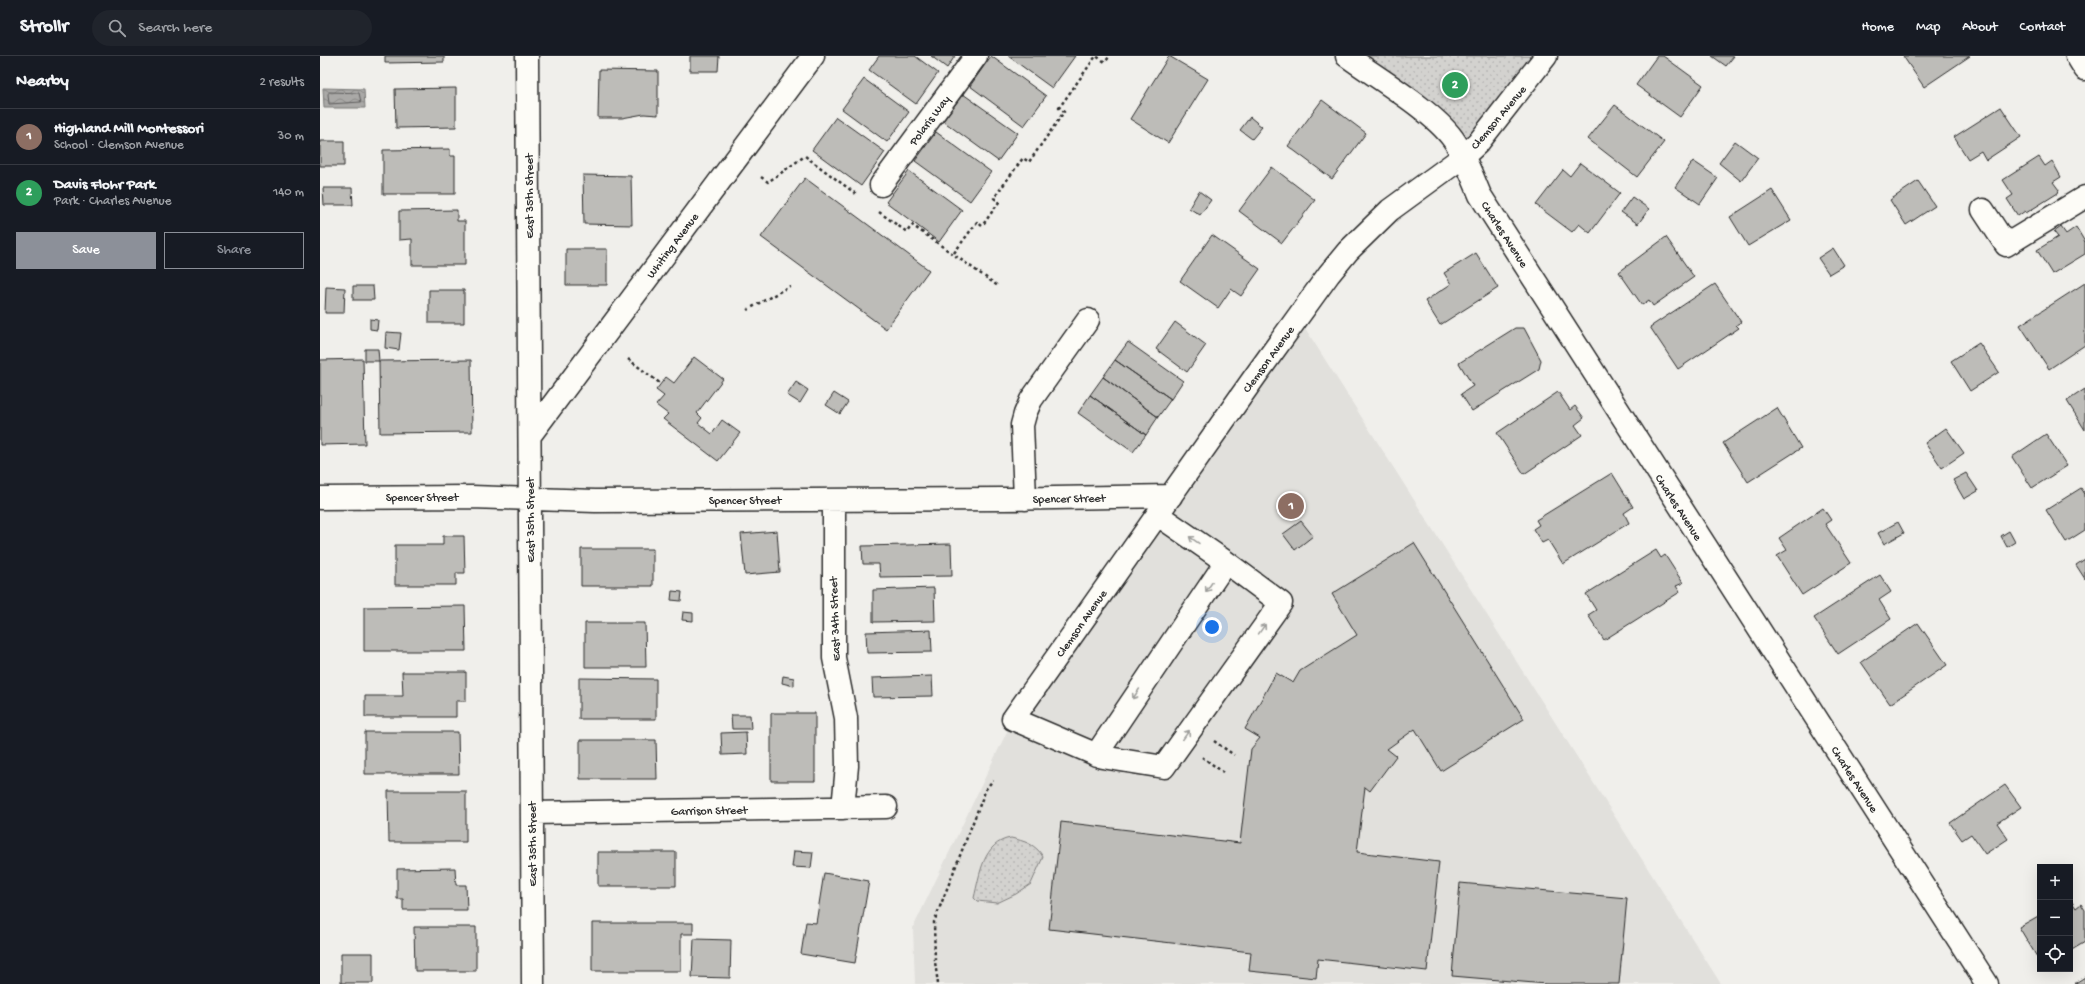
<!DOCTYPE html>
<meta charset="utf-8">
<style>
body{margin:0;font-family:"Gochi Hand",sans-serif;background:#20242c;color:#f1f3f6}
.controls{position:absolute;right:12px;bottom:12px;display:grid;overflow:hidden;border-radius:0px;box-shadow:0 4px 16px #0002}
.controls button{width:36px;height:36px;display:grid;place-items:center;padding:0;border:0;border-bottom:1px solid #363941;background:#171b24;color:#f1f3f6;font:20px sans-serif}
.you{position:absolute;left:892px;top:571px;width:14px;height:14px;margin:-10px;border:3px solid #fff;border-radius:50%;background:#1a73e8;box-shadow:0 0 0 6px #1a73e833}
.badge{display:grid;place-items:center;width:26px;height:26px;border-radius:50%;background:#8c9099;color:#fff;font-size:13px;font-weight:700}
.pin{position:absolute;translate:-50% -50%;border:2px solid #fff;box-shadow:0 1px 4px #0006}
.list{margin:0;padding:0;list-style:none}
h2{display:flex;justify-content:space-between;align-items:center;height:52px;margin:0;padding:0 16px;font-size:17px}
h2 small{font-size:13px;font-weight:400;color:#9ea1a6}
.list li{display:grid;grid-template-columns:26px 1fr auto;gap:12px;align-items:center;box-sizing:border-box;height:56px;padding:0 16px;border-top:1px solid #363941}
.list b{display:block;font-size:15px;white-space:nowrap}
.list p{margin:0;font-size:13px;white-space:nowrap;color:#9ea1a6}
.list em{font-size:13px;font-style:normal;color:#9ea1a6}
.actions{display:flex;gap:8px;padding:12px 16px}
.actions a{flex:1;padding:9px 0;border:1px solid #8c9099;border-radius:0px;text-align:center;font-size:14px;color:#8c9099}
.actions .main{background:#8c9099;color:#fff}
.icon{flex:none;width:22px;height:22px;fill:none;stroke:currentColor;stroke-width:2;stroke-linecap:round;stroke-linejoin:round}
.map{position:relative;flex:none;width:1765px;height:928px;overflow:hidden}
header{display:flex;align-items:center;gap:24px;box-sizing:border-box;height:56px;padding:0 20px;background:#171b24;border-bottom:1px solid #363941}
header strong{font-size:19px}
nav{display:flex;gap:22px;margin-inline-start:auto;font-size:14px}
.search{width:280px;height:36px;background:#20242c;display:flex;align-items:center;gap:10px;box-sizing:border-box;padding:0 14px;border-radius:22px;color:#9ea1a6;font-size:15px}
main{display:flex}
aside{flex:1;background:#171b24}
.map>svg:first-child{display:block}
.built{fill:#e1e0dc}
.park{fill:url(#park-dots);stroke:#7f7e7d}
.water{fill:url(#water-waves);stroke:#777775}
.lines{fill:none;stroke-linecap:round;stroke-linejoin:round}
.shore{stroke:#5e5d5d;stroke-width:1}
.building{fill:#bdbcb8;stroke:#2b2b2b}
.minor-casing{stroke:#2b2b2b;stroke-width:25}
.path{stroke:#2b2b2b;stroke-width:2.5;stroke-dasharray:3 3;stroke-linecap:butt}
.minor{stroke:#fdfcf7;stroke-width:22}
.oneway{stroke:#9e9e9b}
.labels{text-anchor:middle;stroke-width:3.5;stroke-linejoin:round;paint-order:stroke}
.street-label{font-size:12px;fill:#2b2b2b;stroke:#fdfcf7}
</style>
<header>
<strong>Strollr</strong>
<div class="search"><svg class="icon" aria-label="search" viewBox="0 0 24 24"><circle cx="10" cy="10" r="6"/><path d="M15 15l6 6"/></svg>Search here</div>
<nav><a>Home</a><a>Map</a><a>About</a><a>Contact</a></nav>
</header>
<main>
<aside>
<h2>Nearby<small>2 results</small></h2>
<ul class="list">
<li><span class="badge" style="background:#8d6e63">1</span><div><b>Highland Mill Montessori</b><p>School · Clemson Avenue</p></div><em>30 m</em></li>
<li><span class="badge" style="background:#2e9e5b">2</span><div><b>Davis Flohr Park</b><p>Park · Charles Avenue</p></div><em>140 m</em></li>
</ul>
<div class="actions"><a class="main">Save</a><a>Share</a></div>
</aside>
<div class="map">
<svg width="1765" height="928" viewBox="0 0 1765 928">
<defs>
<pattern id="park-dots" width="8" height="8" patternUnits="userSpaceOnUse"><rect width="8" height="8" fill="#d3d2cf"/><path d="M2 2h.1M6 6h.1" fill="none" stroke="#b5b4b2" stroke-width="1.8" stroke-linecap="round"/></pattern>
<pattern id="water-waves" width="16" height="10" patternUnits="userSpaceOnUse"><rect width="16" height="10" fill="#aaa9a7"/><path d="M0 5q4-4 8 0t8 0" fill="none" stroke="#8b8a88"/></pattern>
</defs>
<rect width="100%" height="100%" fill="#f0efeb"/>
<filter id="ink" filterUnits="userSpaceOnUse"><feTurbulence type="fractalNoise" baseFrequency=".025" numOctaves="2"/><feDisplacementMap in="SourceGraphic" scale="8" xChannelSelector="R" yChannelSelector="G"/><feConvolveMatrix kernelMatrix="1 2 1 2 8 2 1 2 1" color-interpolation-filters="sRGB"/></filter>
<g filter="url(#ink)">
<path class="built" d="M978,261L1401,928H595L593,872L693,663Z"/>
<path class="park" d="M1027,0H1224L1144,100Z
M691,782C704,785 716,788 723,801L711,828L696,838L677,847L657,845L654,842C660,818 663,786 691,782Z"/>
<path class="water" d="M3,32L44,33L45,52H4Z"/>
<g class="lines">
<path class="shore" d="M10,36L39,37L41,46L9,48L8,38Z"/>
</g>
<path class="building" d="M65,0H124V6L65,7Z
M370,0H399L398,15H370Z
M559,0H595L618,17L596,48L549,14Z
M611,0H635L627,12Z
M671,0L726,40L704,70L650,30Z
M688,0H755L732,32Z
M849,0L888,23L848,87L810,63Z
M1337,0H1343L1383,29L1360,61L1316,29Z
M1392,0H1414L1406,10Z
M1583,0H1650L1604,31Z
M279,14L338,15V59L324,58L302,62H278Z
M544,23L589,56L567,86L522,53Z
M136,32V71L76,72L75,33Z
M643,38L698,77L678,105L623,65Z
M1002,44L1046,77L1012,123L968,90Z
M1295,49L1344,86L1317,121L1268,83Z
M1681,51L1701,81L1666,104L1661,95L1648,103L1634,81Z
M516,61L565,96L541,130L492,94Z
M930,61L942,71L932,83L920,74Z
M616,76L671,116L650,145L595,105Z
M0,85H24V110H0Z
M1415,85L1438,102L1421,125L1399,107Z
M130,93V100H135V138H63V94Z
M1719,101L1725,110L1732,105L1741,121L1733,126L1739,134L1738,137L1706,157L1705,155L1698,160L1687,143L1693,139L1683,124Z
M1373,105L1398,122L1380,148L1355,131Z
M1260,107L1300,137L1270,177L1259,168L1252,176L1216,149L1243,114L1250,120Z
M952,111L995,144L962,187L919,155Z
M589,115L642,154L619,186L566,146Z
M263,119L311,120L312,169L264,168Z
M485,122L609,214L566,273L441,181Z
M1598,125L1615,150L1586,169L1570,144Z
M3,132H32L33,149H4Z
M1452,134L1471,164L1428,190L1410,161Z
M879,135L891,144L880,159L869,152Z
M1312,141L1329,153L1318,168L1301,156Z
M137,154V165H145V209H92V183L79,184V155Z
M1741,171L1746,178L1756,171L1765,186V198L1732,218L1717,194L1738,181L1734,176Z
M892,179L940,213L921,240L911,233L898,252L860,225Z
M1346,181L1374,221L1333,250L1329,244L1322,249L1299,216Z
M1513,192L1524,209L1509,218L1498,202Z
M246,193H287V229H246Z
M1156,197L1178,232L1120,269L1105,245L1131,228L1124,217Z
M1765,227V289L1729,313L1700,269Z
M1395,228L1421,266L1416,269L1419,272L1358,313L1330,271Z
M33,230H53L54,244H33Z
M6,231L25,232L24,257H5Z
M109,234H144V267H109Z
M50,263L58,264L57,274L50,273Z
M855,266L886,289L867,316L836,293Z
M1195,272H1204L1221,304L1219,313L1152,355L1141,338L1153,330L1139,307Z
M66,276L81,277L79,294L65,292Z
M808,286L863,325L851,343L795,304Z
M1659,287L1679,316L1650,335L1631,305Z
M45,293H58L59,305H45Z
M374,301L403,323L377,357L382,362L378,367L392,378L402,364L420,377L398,405L343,363L348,358L336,349L344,340L336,334L346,321L354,327Z
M43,303L45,388L0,389V304Z
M151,304L152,376L60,377L59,305Z
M795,304L851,343L838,361L783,321Z
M783,321L838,361L826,379L770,339Z
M476,326L488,334L480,347L467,339Z
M1765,333V374L1747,345Z
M1238,336L1250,354L1255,350L1264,362L1255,369L1262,379L1204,418L1177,377Z
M514,337L528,346L520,358L506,349Z
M770,339L826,379L813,396L758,357Z
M1457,352L1481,392L1428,426L1403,387Z
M1626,372L1644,397L1622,412L1605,387Z
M1726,378L1747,410L1712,432L1692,401Z
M1292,417L1313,451L1304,457L1309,467L1243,508L1228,484L1222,487L1213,473L1219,469L1216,464Z
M1646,417L1658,435L1644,443L1633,424Z
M1761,432L1765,438V474L1746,486L1726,454Z
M1503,452L1511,464L1505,468L1531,507L1482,539L1457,500L1467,494L1459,482Z
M981,465L993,480L975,494L963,478Z
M1578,466L1584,477L1564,488L1558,477Z
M457,475L460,516L425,519L421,478Z
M1689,475L1695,486L1687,491L1681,480Z
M123,480H144L145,517H136V529H75V489H123Z
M1094,487L1204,663L1121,715L1095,673L1067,693L1076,700L1050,735L1045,731L1037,796L1119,806L1107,915L998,903L996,922L929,915L931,896L729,873L741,766L920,787L931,693L940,682L925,673L956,617L973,627L980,615L1037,579L1012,538Z
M631,488L632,520L560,521L559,508H543L542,490Z
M261,493H333V530H261Z
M1336,494L1341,502L1345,499L1363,527L1356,530L1360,536L1284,584L1268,559L1276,554L1266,538Z
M1765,503V523L1756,509Z
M1560,519L1571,536L1559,544L1571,563L1518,598L1494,562Z
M614,532L615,565L553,566V534Z
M352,535L362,536L361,545L351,544Z
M145,550L146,595H44V551Z
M363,556L373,557V565L362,564Z
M265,567H325L326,611H265Z
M1598,567L1627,609L1570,648L1541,606Z
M611,574L612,596L547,597L546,576Z
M82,616H146V645H136V661H45V640H83Z
M463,620L474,622V630L462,627Z
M612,620L613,640L553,641L552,622Z
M259,622L336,623V663H259Z
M451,657H495V725H451Z
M411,659H430L431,673H412Z
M45,676H138L139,718H45Z
M426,676L427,698L402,699L401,677Z
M260,684H336L337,723H260Z
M1685,729L1701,751L1677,767L1688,783L1665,798L1651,778L1642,784L1630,767Z
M68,735H146V786H69Z
M474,795L493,796L491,812L472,811Z
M278,796H356V830H278Z
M135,812L136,829H146L147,854H83V843H77V813Z
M504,817L549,825L535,907L481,898L486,866L496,867Z
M1140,827L1307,842L1299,928H1226L1132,920Z
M1750,843L1756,852L1761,848L1765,854V886L1750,895Z
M1720,859V906L1699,871Z
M272,867H373V878H361V915H272Z
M94,871H156V915H95Z
M374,883L411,884L410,922L372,921Z
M21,897H53V927H21Z
M1765,921V928H1754Z"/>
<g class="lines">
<defs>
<path id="minor" d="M207,0L213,928
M1027,0C1057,22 1112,54 1133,83C1145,100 1152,120 1160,139L1667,928
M1757,0L1765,13
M561,129L656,0
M1663,154L1686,189L1765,141
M211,378L493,0
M0,442L152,441L275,445L683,443L851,440
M705,443L702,369L705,358L711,344L768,264
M514,444V602L526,662L527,710L523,752
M838,459L906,506
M776,699L906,506L961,547L844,711L782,701L693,663L936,319L1009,218L1028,195L1070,154L1144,100L1158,87L1226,0
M212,757L566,751"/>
</defs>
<use href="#minor" class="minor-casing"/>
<path class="path" d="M441,121L448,126L485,100L536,138
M559,156L587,176L592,169L678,230
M634,197L657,166L662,170L679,146L674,142L703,102L709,106L744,56L739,52L776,0L785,6L790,0
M427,254L470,230
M308,303L341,328
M894,685L914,699
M882,701L903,716
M618,928L615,906L614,866L666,733L673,724"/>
<use href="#minor" class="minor"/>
</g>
<defs><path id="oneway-shaft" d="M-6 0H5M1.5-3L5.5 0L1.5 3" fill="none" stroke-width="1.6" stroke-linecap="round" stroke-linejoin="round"/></defs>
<g class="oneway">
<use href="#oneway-shaft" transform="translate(874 484) rotate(-145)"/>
<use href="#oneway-shaft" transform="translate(889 531) rotate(124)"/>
<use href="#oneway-shaft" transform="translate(942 573) rotate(-55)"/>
<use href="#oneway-shaft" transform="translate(816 638) rotate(124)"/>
<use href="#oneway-shaft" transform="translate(866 679) rotate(-55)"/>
</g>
</g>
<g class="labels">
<g class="street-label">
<text transform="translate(1178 61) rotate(-50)" y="4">Clemson Avenue</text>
<text transform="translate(609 64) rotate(-53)" y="4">Polaris Way</text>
<text transform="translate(209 140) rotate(-90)" y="4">East 35th Street</text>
<text transform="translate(1185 178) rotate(57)" y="4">Charles Avenue</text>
<text transform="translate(352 189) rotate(-53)" y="4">Whiting Avenue</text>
<text transform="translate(948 303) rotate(-54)" y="4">Clemson Avenue</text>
<text x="102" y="445">Spencer Street</text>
<text transform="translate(749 442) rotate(-1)" y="4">Spencer Street</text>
<text x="425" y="448">Spencer Street</text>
<text transform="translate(1359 451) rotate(57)" y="4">Charles Avenue</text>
<text transform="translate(210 464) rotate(-90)" y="4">East 35th Street</text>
<text transform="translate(514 563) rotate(-92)" y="4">East 34th Street</text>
<text transform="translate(761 567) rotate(-55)" y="4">Clemson Avenue</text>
<text transform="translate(1535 723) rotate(57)" y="4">Charles Avenue</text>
<text transform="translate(389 754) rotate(-1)" y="4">Garrison Street</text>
<text transform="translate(212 788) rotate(-90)" y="4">East 35th Street</text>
</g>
</g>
</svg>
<div class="controls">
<button>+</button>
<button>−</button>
<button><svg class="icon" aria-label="locate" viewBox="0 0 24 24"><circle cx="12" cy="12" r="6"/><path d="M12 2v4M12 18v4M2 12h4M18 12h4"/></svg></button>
</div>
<div class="you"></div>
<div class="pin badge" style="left:971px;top:450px;background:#8d6e63">1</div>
<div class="pin badge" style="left:1135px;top:29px;background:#2e9e5b">2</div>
</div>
</main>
